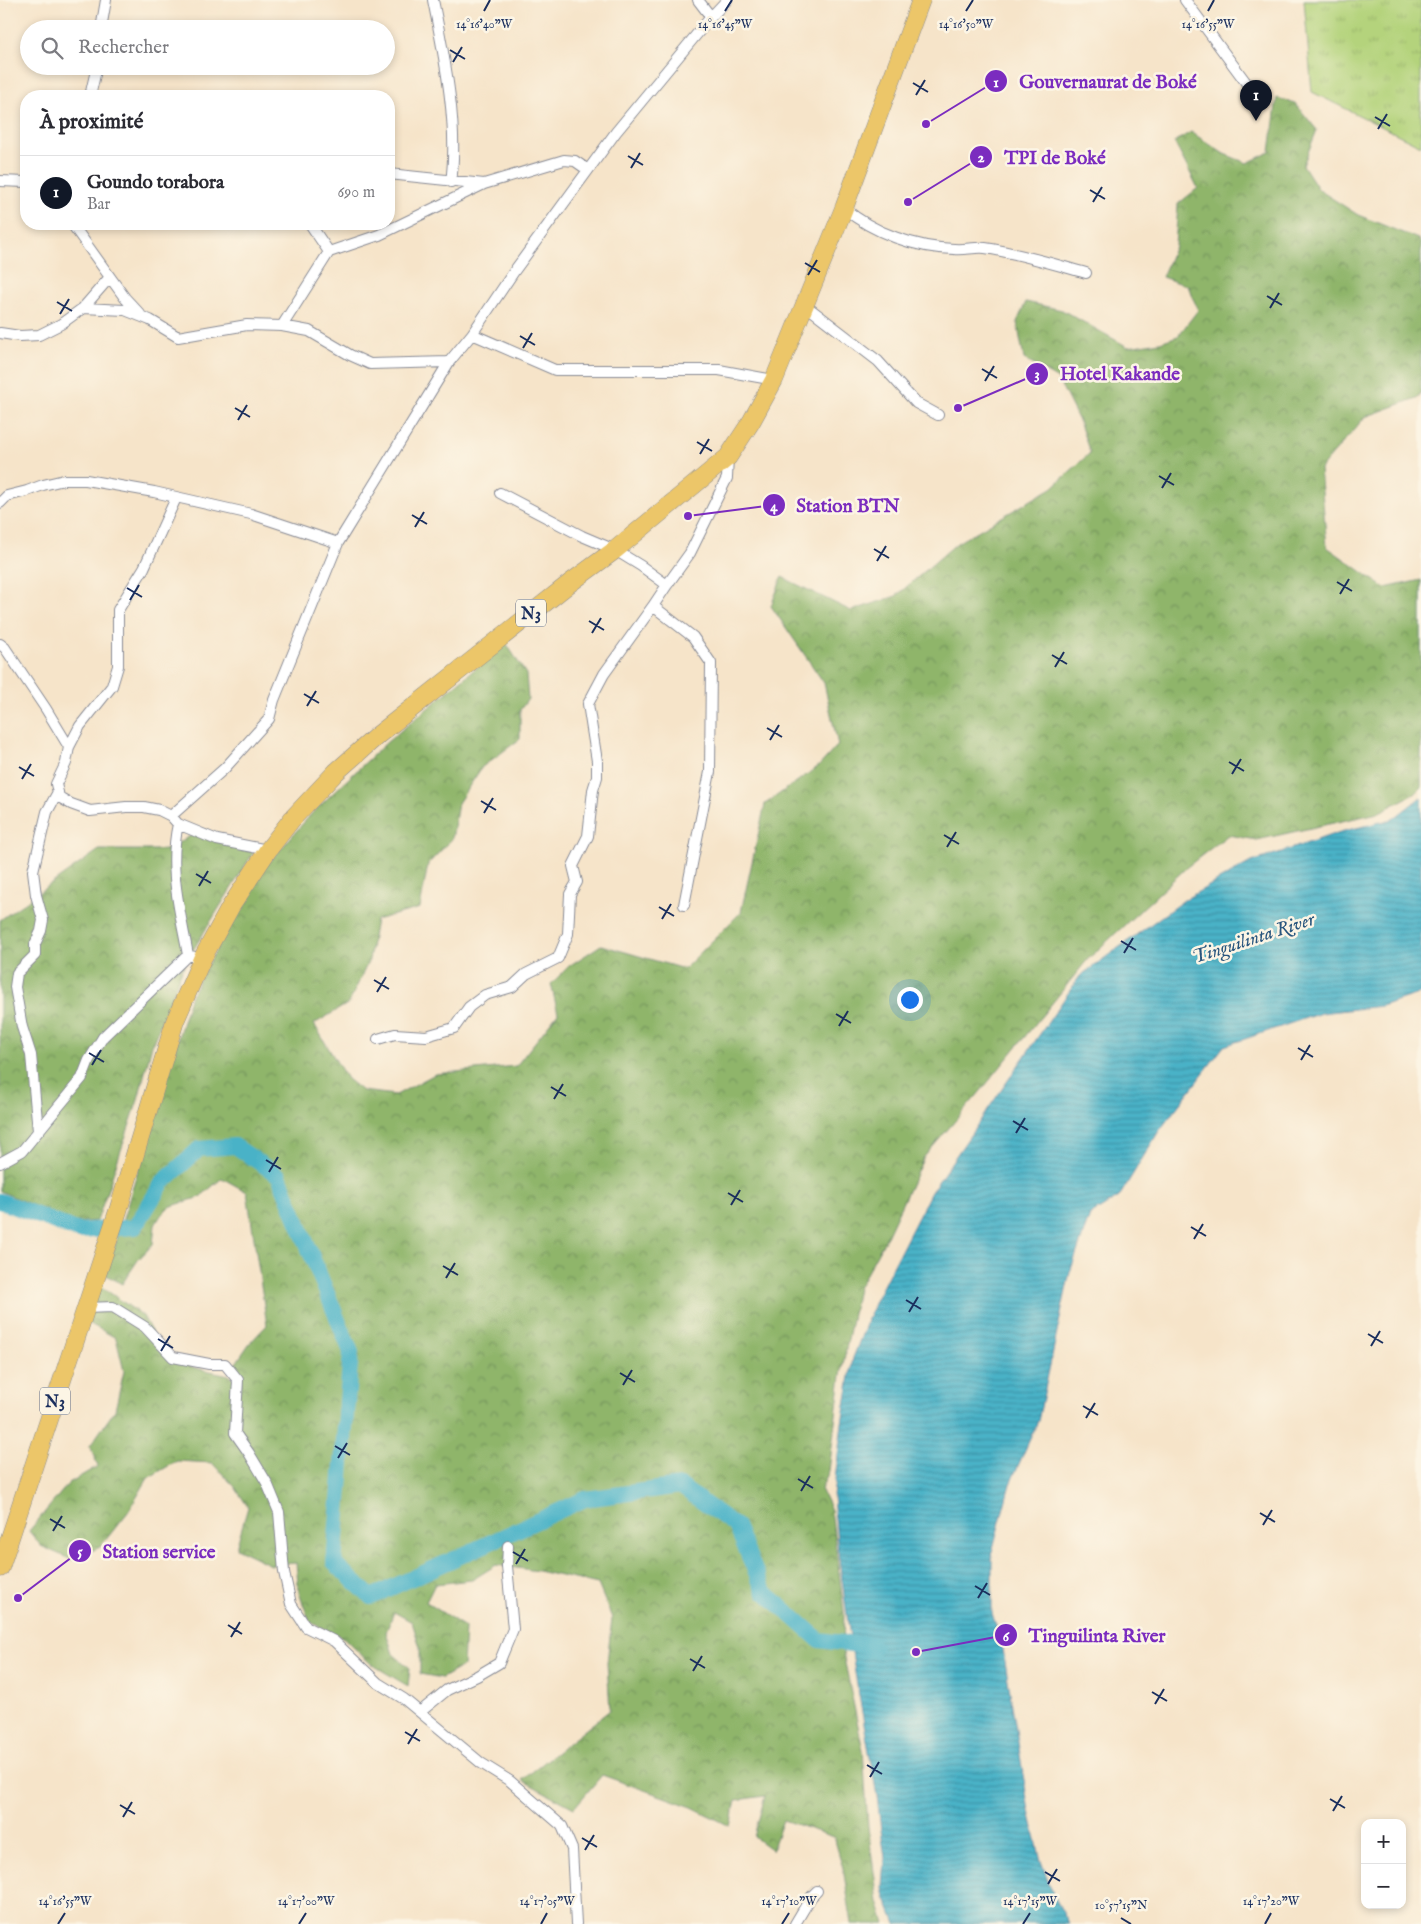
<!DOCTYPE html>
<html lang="fr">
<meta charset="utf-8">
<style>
body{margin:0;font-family:"IM FELL English",serif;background:#f2f2f3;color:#2b2b33}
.controls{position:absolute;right:15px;bottom:15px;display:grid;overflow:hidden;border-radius:10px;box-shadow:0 2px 8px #0003}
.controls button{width:45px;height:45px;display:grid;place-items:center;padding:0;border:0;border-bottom:1px solid #e1e1e2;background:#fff;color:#2b2b33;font:25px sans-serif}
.you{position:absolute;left:909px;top:999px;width:18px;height:18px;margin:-12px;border:4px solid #fff;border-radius:50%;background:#1a73e8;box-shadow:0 0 0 8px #1a73e833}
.badge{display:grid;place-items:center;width:32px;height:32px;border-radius:50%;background:#111827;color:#fff;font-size:16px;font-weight:700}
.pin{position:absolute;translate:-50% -41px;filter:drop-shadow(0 1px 2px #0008)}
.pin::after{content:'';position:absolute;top:26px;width:18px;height:15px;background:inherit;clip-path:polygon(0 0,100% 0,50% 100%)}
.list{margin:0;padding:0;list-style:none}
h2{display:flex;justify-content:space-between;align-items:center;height:65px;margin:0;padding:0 20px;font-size:21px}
h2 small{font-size:16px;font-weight:400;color:#7c7c81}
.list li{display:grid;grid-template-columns:32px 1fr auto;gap:15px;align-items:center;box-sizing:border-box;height:75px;padding:0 20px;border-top:1px solid #e1e1e2}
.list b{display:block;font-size:19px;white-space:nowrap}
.list p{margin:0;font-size:16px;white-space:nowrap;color:#7c7c81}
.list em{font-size:16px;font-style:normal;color:#7c7c81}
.icon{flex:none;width:28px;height:28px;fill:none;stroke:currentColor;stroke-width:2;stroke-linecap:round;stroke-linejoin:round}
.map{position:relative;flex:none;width:1421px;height:1924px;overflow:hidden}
.search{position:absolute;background:#fff;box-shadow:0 2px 8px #0003;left:20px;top:20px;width:375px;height:55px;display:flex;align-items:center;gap:12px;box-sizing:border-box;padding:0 18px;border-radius:28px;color:#7c7c81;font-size:19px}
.panel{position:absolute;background:#fff;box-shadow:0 2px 8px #0003;left:20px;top:90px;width:375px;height:140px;border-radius:20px}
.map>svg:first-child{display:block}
.grass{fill:url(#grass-tufts);stroke:#68816c}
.forest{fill:url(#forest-crowns);stroke:#557264}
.water{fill:url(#water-rules);stroke:#327092}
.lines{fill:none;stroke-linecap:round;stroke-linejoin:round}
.river{stroke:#49b2c7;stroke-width:16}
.street-casing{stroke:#888a94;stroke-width:12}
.highway-casing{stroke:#888a94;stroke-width:19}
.street{stroke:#fff;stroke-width:10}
.highway{stroke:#ecc669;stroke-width:18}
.ticks{fill:none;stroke:#1b2f5e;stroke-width:2}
.labels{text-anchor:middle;stroke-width:5;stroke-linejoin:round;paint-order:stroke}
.shield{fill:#fcf5e5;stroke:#5e6a86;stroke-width:1}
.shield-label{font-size:16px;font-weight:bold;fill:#1b2f5e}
.water-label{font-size:19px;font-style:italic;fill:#29567e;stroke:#fcf5e5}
.ticks-label{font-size:12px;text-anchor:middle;fill:#1b2f5e;stroke:#fcf5e5;stroke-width:5;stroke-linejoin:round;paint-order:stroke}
.leader{fill:none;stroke:#7b2cbf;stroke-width:2}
.callout-dot{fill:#7b2cbf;stroke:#fcf5e5;stroke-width:2}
.mark-label{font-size:15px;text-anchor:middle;font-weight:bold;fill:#fff}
.callout-label{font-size:19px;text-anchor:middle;font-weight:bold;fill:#7b2cbf;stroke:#fcf5e5;stroke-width:5;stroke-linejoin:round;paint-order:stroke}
</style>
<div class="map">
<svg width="1421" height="1924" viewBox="0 0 1421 1924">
<defs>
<pattern id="grass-tufts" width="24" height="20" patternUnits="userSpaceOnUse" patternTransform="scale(1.25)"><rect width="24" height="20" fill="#b4d37b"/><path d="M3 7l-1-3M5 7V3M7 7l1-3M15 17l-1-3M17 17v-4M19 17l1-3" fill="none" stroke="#9ab56d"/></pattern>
<pattern id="forest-crowns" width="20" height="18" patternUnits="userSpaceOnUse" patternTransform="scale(1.25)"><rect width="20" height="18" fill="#8fb56b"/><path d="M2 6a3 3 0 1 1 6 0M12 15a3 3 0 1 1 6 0" fill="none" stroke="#74945b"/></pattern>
<pattern id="water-rules" width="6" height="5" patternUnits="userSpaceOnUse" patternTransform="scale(1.25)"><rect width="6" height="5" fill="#49b2c7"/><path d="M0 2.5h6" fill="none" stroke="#3c91a5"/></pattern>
</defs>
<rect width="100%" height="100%" fill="#fcf5e5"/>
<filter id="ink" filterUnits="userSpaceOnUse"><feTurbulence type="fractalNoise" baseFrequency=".02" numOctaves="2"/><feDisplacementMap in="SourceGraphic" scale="10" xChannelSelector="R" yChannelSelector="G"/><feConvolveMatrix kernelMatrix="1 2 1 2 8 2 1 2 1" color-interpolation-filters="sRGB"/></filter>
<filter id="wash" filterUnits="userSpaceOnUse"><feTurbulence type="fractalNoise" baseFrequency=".0096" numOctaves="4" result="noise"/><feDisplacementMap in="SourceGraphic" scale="20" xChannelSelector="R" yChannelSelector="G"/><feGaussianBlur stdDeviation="1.12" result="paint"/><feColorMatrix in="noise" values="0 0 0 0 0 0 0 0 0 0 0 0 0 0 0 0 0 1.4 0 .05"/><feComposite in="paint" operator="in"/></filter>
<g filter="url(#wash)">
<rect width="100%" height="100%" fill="#f6e4c9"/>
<path class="grass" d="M1304,0H1421V146L1312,92Z"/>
<path class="forest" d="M1277,98L1295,103L1317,130L1303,165L1319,190L1358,215L1418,239L1421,244V391L1419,397L1365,417L1320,469L1327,547L1385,588L1421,580V787L1414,794L1378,813L1257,840L1228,835L1187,867L1088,959L980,1092L924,1157L886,1238L858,1288L841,1375L829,1471L821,1489L831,1510L844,1612L843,1653L863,1750L868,1827L878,1902L885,1924H852L843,1868L834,1837L783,1820L772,1850L754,1837L765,1796L736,1800L730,1826L692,1807L602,1775L574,1808L522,1780L610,1710L607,1663L612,1618L598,1584L538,1571L496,1565L472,1580L435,1584L426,1602L465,1627L463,1666L442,1678L420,1674V1647L412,1622L394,1612L386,1632L393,1654L410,1668L408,1686L371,1664L344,1638L310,1622L299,1593L296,1563L271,1565L236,1548L248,1507L235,1487L212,1463L177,1461L148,1478L128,1512L100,1547L72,1560L41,1546L29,1531L69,1483L98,1466L90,1446L115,1410L124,1371L116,1338L83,1320L96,1283L143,1316L162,1352L195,1368L229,1375L242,1385L234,1366L249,1344L267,1325L247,1192L222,1178L200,1197L169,1207L161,1215L155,1225L153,1244L138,1260L122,1284L106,1275L191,995L257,876L312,813L386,743L506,643L526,674L528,699L520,710V739L482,767L458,803L452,839L428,864L420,908L376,920L369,960L349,1003L314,1024L347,1079L362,1091L396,1095L435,1074L516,1066L558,1013L551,984L569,966L601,945L684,969L741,912L765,804L819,766L838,745L824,683L771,606L782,577L851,611L896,596L957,543L1052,488L1090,453L1079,421L1058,379L1024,359L1017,322L1026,302L1062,310L1128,347L1160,342L1178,336L1198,310L1188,286L1162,277L1175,246L1178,204L1198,188L1174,142L1191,132L1224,154L1247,163L1270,152Z
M203,829L255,850L185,963L152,1045L137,1103L97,1221L73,1223L0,1191V920L99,850H165Z"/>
<path class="water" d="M1421,797V993L1381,1006L1321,1013L1224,1046L1159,1131L1119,1197L1090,1215L1070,1272L1038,1421L1010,1484L992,1552V1613L1003,1649L1029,1811L1041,1861L1053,1894L1069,1924H896L885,1896L883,1887L885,1858L881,1830L877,1796L855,1673L838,1551L833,1496L842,1423L853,1358L875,1301L931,1192L1080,976L1184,900L1249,863L1340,832L1393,819Z"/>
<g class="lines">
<path class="river" d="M0,1201L79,1231L135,1227L163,1182L199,1149L235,1146L279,1176L351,1352L334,1563L371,1597L585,1499L680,1486L736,1526L764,1591L819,1640L874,1647"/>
</g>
</g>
<g filter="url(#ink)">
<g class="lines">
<defs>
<path id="street" d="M433,0C444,55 459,126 451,182
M698,0L711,17
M1185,0L1259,100
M101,29L106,0
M90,96L97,66
M389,174L484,184L564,160L575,161L588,170
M0,181L26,182
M844,208C873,233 916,248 954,249C964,250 975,247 985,248C1019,253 1053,264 1086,273
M72,224L125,298L140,314
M310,224L329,252
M805,305L878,361L916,403L938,415
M83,308L110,277
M282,326L329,252L379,235L484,184
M0,333L20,336L39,335L61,324L83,308L125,310L150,320L178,337L247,325L282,326L309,331L350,355L370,364L449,362
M472,334L555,370H719L774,380
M500,493L582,536L615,550L641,566L667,585L690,553L727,478L728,457
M0,503L7,496L27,491L43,485L64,480H86L154,492L251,514L338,543
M667,585L653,606L693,637L711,663L710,772L684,905
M0,644L5,648L46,709L69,747L66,763L56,784L59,797L71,804L90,811L126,807H144L159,810L171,816L178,824L217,840L268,850
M69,747L80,726L112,686L118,666V610L144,568L176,498
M171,816L225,768L269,719L274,700L338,543L449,362L472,334L515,270L616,132L711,17L727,0
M178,824C168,869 180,911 188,955
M378,1039L395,1034L426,1036L454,1028L469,1007L485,995L512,987L526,974L558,958L568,934L570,894L577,882L573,866L588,836L593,790L597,777V761L588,704L604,674L653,606
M38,1131L31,1055L22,1027L15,987L17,973L35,955V944L41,931L43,920L36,895L33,871L47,812L58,792
M0,1163L22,1151L82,1078L89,1060L103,1037L188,955L202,959
M86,1308L113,1307L145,1327L173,1357L209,1364H225L238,1380L235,1433L249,1453L267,1483L279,1512L284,1572L291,1604L306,1627L334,1641L378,1683L404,1699L481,1763L510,1781L562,1826L572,1849L576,1924
M420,1712L447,1690L477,1676L499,1663L513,1629L507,1566L508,1546
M795,1924L811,1897L817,1891"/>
<path id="highway" d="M0,1568L118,1211L175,1021L202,959L231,906L268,850L292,819L336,772L378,735L570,583L615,550L728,457L751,422L774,380L844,208L921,0"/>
</defs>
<use href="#street" class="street-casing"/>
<use href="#highway" class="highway-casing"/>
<use href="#street" class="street"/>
<use href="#highway" class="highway"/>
</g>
</g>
<path class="ticks" d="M484,11L490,0M725,11L732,0M966,11L973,0M1208,11L1214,0M450,50L465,59M453,62L462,47M913,83L928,92M916,95L925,80M1375,117L1390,126M1378,129L1387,114M628,156L643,165M631,168L640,153M1090,190L1105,199M1093,202L1102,187M805,263L820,272M808,275L817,260M1267,296L1282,305M57,302L72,311M1270,308L1279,293M60,314L69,299M520,336L535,345M523,348L532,333M982,369L997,378M985,381L994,366M235,408L250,417M238,420L247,405M697,442L712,451M700,454L709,439M1159,476L1174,485M1162,488L1171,473M412,515L427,524M415,527L424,512M874,549L889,558M877,561L886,546M1337,582L1352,591M127,588L142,597M1340,594L1349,579M130,600L139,585M589,621L604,630M592,633L601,618M1052,655L1067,664M1055,667L1064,652M304,694L319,703M307,706L316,691M767,728L782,737M770,740L779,725M1229,762L1244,771M19,767L34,776M1232,774L1241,759M22,779L31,764M481,801L496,810M484,813L493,798M944,835L959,844M947,847L956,832M196,874L211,883M199,886L208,871M659,907L674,916M662,919L671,904M1121,941L1136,950M1124,953L1133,938M374,980L389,989M377,992L386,977M836,1014L851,1023M839,1026L848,1011M1298,1048L1313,1057M89,1053L104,1062M1301,1060L1310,1045M92,1065L101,1050M551,1087L566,1096M554,1099L563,1084M1013,1121L1028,1130M1016,1133L1025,1118M266,1160L281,1169M269,1172L278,1157M728,1193L743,1202M731,1205L740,1190M1191,1227L1206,1236M1194,1239L1203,1224M443,1266L458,1275M446,1278L455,1263M906,1300L921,1309M909,1312L918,1297M1368,1334L1383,1343M158,1339L173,1348M1371,1346L1380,1331M161,1351L170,1336M620,1373L635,1382M623,1385L632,1370M1083,1406L1098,1415M1086,1418L1095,1403M335,1446L350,1455M338,1458L347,1443M798,1479L813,1488M801,1491L810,1476M1260,1513L1275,1522M50,1519L65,1528M1263,1525L1272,1510M53,1531L62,1516M513,1552L528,1561M516,1564L525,1549M975,1586L990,1595M978,1598L987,1583M228,1625L242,1634M231,1637L240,1622M690,1659L705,1668M693,1671L702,1656M1152,1692L1167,1701M1155,1704L1164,1689M405,1732L420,1741M408,1744L417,1729M867,1765L882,1774M870,1777L879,1762M1330,1799L1345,1808M120,1805L135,1814M1333,1811L1342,1796M123,1817L132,1802M582,1838L597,1847M585,1850L594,1835M1045,1872L1060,1881M1048,1884L1057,1869M1121,1918L1131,1924M58,1924L65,1913M299,1924L306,1913M541,1924L547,1913M782,1924L789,1913M1023,1924L1030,1913M1265,1924L1271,1913"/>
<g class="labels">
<g class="shield">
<rect x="516" y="599.5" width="30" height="27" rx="4"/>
<rect x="40" y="1387.5" width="30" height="27" rx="4"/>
</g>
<g class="shield-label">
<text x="531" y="619">N3</text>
<text x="55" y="1407">N3</text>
</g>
<g class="water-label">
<text transform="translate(1253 937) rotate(-18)" y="7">Tinguilinta River</text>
</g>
</g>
<g class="ticks-label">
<text x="1208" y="28">14°16'55"W</text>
<text x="484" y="28">14°16'40"W</text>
<text x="725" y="28">14°16'45"W</text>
<text x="966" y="28">14°16'50"W</text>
<text x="65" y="1905">14°16'55"W</text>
<text x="306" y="1905">14°17'00"W</text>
<text x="547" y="1905">14°17'05"W</text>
<text x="789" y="1905">14°17'10"W</text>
<text x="1030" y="1905">14°17'15"W</text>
<text x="1271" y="1905">14°17'20"W</text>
<text x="1121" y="1909">10°57'15"N</text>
</g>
<path class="leader" d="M926 124L996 81M908 202L981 157M958 408L1037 374M688 516L774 505M18 1598L80 1551M916 1652L1006 1635"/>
<g class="callout-dot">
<circle cx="926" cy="124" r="5"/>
<circle cx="908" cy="202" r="5"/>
<circle cx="958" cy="408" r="5"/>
<circle cx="688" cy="516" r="5"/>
<circle cx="18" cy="1598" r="5"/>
<circle cx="916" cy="1652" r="5"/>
<circle cx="996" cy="81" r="12"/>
<circle cx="981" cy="157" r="12"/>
<circle cx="1037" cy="374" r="12"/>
<circle cx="774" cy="505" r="12"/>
<circle cx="80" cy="1551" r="12"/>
<circle cx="1006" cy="1635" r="12"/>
</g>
<g class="mark-label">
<text x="996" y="87">1</text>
<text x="981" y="162">2</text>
<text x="1037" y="379">3</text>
<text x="774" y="511">4</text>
<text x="80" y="1556">5</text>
<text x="1006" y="1641">6</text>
</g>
<g class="callout-label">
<text x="1108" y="88">Gouvernaurat de Boké</text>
<text x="1055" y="164">TPI de Boké</text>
<text x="1120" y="380">Hotel Kakande</text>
<text x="848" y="512">Station BTN</text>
<text x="159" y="1558">Station service</text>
<text x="1097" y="1642">Tinguilinta River</text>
</g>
</svg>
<div class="controls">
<button>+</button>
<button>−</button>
</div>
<div class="you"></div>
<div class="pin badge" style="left:1256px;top:121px">1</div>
<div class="search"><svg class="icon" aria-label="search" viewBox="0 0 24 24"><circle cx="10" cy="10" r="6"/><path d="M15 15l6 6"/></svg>Rechercher</div>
<section class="panel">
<h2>À proximité<small></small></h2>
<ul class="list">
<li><span class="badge">1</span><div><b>Goundo torabora</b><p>Bar</p></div><em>690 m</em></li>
</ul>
</section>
</div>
